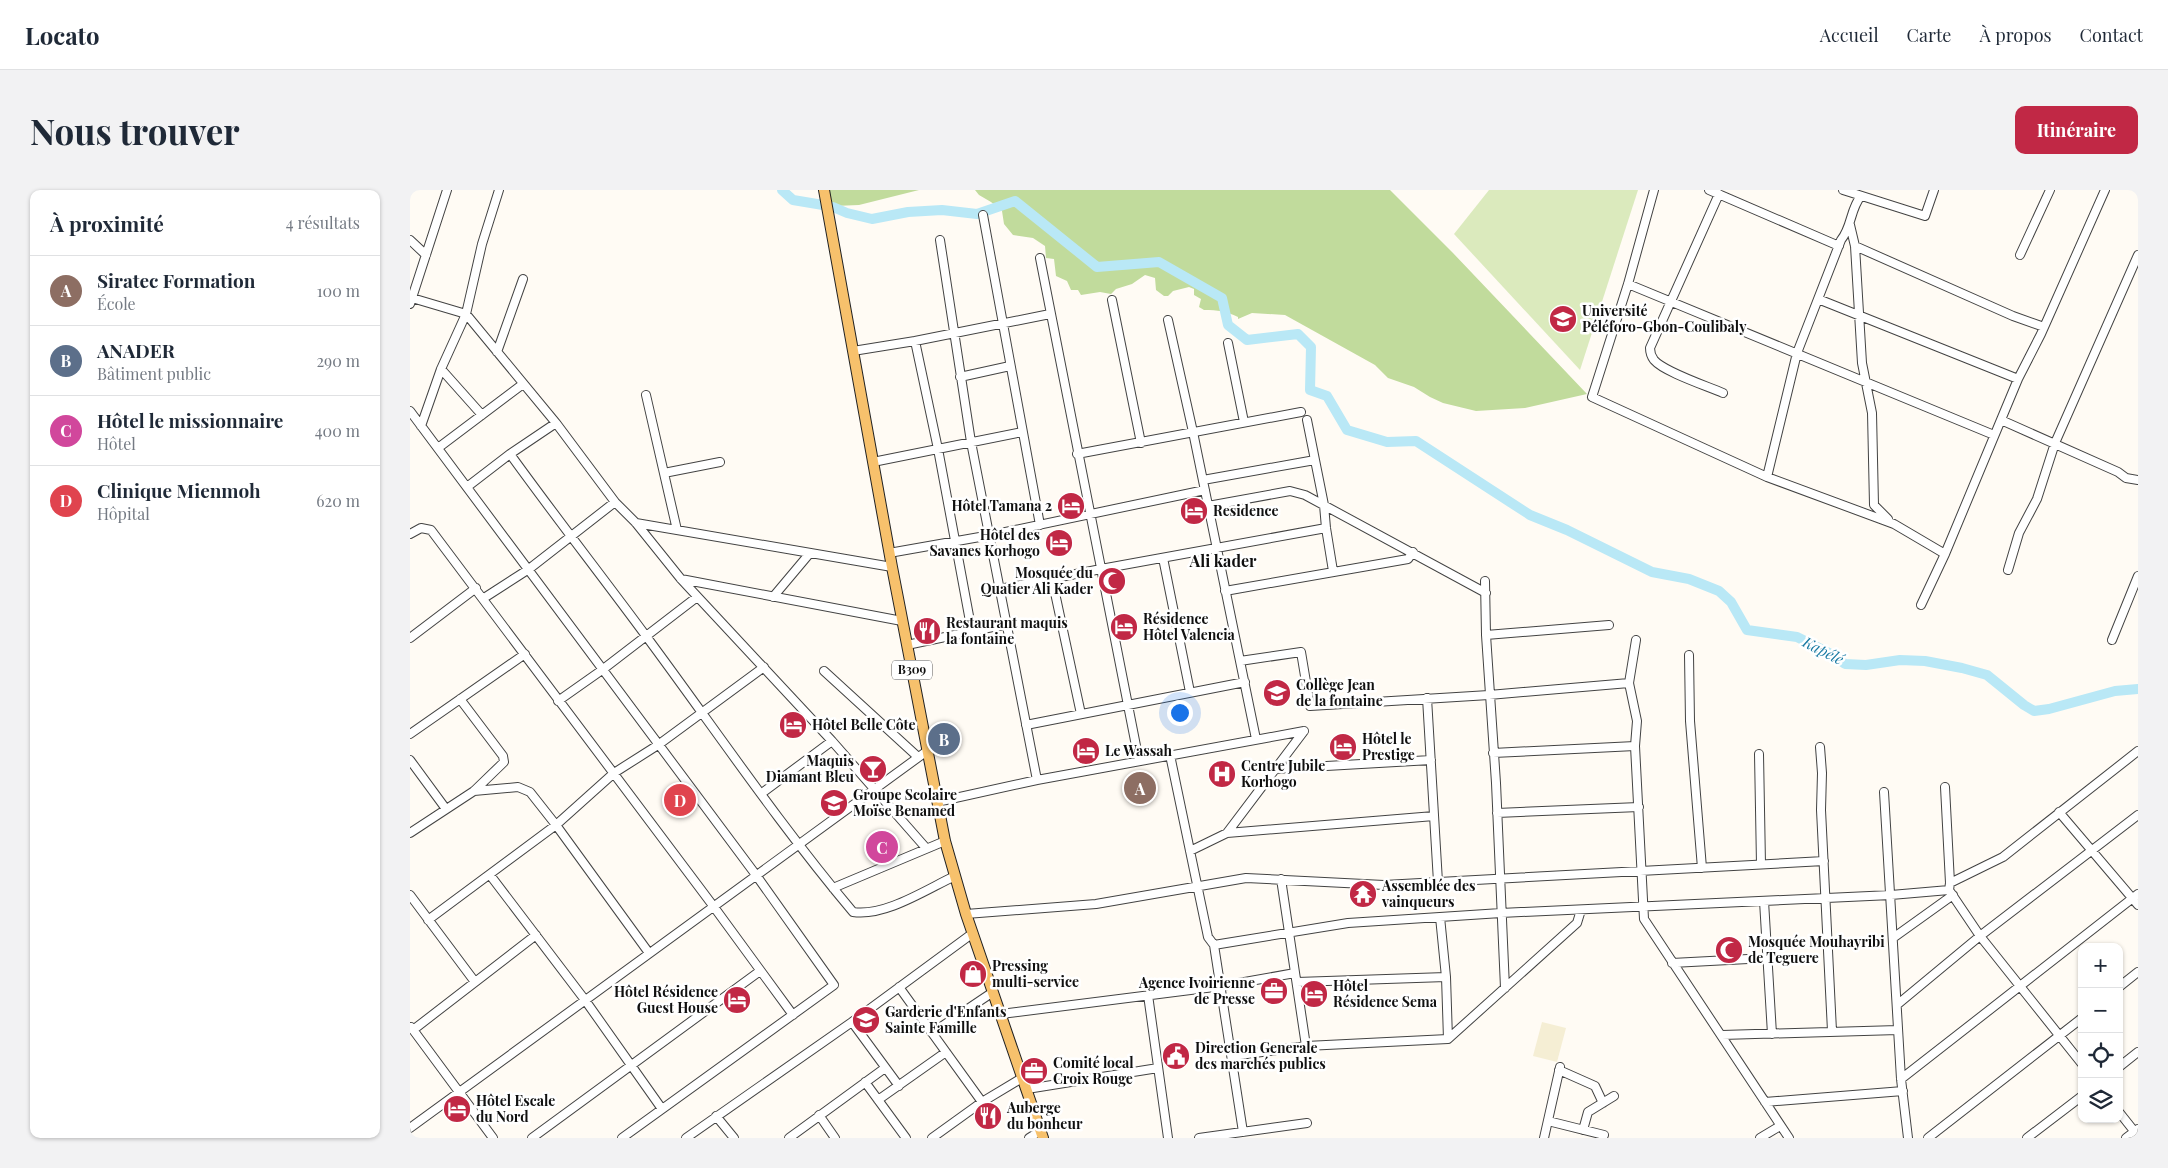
<!DOCTYPE html>
<html lang="fr">
<meta charset="utf-8">
<style>
body{margin:0;font-family:"Playfair Display",serif;background:#f2f2f3;color:#1f2937}
.controls{position:absolute;right:15px;bottom:15px;display:grid;overflow:hidden;border-radius:10px;box-shadow:0 1px 4px #0004}
.controls button{width:45px;height:45px;display:grid;place-items:center;padding:0;border:0;border-bottom:1px solid #e0e1e3;background:#fff;color:#1f2937;font:25px sans-serif}
.you{position:absolute;left:769px;top:522px;width:18px;height:18px;margin:-12px;border:4px solid #fff;border-radius:50%;background:#1a73e8;box-shadow:0 0 0 8px #1a73e833}
.badge{display:grid;place-items:center;width:32px;height:32px;border-radius:50%;background:#c12845;color:#fff;font-size:16px;font-weight:700}
.pin{position:absolute;translate:-50% -50%;border:2px solid #fff;box-shadow:0 1px 5px #0006}
.list{margin:0;padding:0;list-style:none}
h2{display:flex;justify-content:space-between;align-items:center;height:65px;margin:0;padding:0 20px;font-size:21px}
h2 small{font-size:16px;font-weight:400;color:#747a83}
.list li{display:grid;grid-template-columns:32px 1fr auto;gap:15px;align-items:center;box-sizing:border-box;height:70px;padding:0 20px;border-top:1px solid #e0e1e3}
.list b{display:block;font-size:19px;white-space:nowrap}
.list p{margin:0;font-size:16px;white-space:nowrap;color:#747a83}
.list em{font-size:16px;font-style:normal;color:#747a83}
.icon{flex:none;width:28px;height:28px;fill:none;stroke:currentColor;stroke-width:2;stroke-linecap:round;stroke-linejoin:round}
.map{position:relative;flex:none;width:1728px;height:948px;overflow:hidden;border-radius:10px}
header{display:flex;align-items:center;gap:30px;box-sizing:border-box;height:70px;padding:0 25px;background:#fff;border-bottom:1px solid #e0e1e3}
header strong{font-size:24px}
nav{display:flex;gap:28px;margin-inline-start:auto;font-size:18px}
.intro{display:flex;align-items:center;justify-content:space-between;box-sizing:border-box;height:120px;padding:0 30px}
h1{margin:0;font-size:35px}
.button{padding:12px 22px;border-radius:10px;background:#c12845;color:#fff;font-size:18px;font-weight:700}
main{display:flex;gap:30px;padding:0 30px}
aside{flex:1;background:#fff;border-radius:10px;box-shadow:0 1px 4px #0004}
.map>svg:first-child{display:block}
.farmland{fill:#f5eed4}
.green{fill:#dbeabd}
.forest{fill:#c1db9c}
.lines{fill:none;stroke-linecap:round;stroke-linejoin:round}
.river{stroke:#b9e8f6;stroke-width:10}
.minor-casing{stroke:#434343;stroke-width:10}
.major-casing{stroke:#212121;stroke-width:12}
.minor{stroke:#fff;stroke-width:8}
.major{stroke:#f7c16c;stroke-width:10}
.labels{text-anchor:middle;stroke-width:5;stroke-linejoin:round;paint-order:stroke}
.shield{fill:#fff;stroke:#585858;stroke-width:1}
.shield-label{font-size:12px;font-weight:bold;fill:#101010}
.poi-label{font-size:14px;font-weight:bold;fill:#101010;stroke:#fff;text-anchor:start}
.water-label{font-size:15px;font-style:italic;fill:#197aa3;stroke:#fff}
.quarter-label{font-size:16px;font-weight:bold;fill:#101010;stroke:#fff}
</style>
<header>
<strong>Locato</strong>
<nav><a>Accueil</a><a>Carte</a><a>À propos</a><a>Contact</a></nav>
</header>
<div class="intro"><h1>Nous trouver</h1><a class="button">Itinéraire</a></div>
<main>
<aside>
<h2>À proximité<small>4 résultats</small></h2>
<ul class="list">
<li><span class="badge" style="background:#8d6e63">A</span><div><b>Siratec Formation</b><p>École</p></div><em>100 m</em></li>
<li><span class="badge" style="background:#5c6f8a">B</span><div><b>ANADER</b><p>Bâtiment public</p></div><em>290 m</em></li>
<li><span class="badge" style="background:#d1479c">C</span><div><b>Hôtel le missionnaire</b><p>Hôtel</p></div><em>400 m</em></li>
<li><span class="badge" style="background:#e0444e">D</span><div><b>Clinique Mienmoh</b><p>Hôpital</p></div><em>620 m</em></li>
</ul>
</aside>
<div class="map">
<svg width="1728" height="948" viewBox="0 0 1728 948">
<rect width="100%" height="100%" fill="#fffbf4"/>
<path class="farmland" d="M1132,832L1156,838L1147,872L1123,866Z"/>
<path class="green" d="M1079,0H1228L1170,180L1044,44Z"/>
<path class="forest" d="M418,0H509L449,15L424,16H421Z
M565,0H980L1043,63L1177,204L1115,218L1066,221L1033,213L1020,207L1004,197L978,188L965,175L875,125L842,123L828,129V127C816,121 808,120 794,120L789,117L791,109L784,105V99L779,97L763,101L758,106H754L746,100L745,88L735,85L722,94L706,99L701,104L690,102L671,105L668,100H661L657,91L646,86L644,69L636,68L635,56L623,48L603,45L594,34L592,21L581,12L569,5Z"/>
<g class="lines">
<path class="river" d="M372,0L383,10L413,15
M423,17L437,23L462,29L498,22L532,20L567,24L605,11L687,77L749,72L812,108L818,135L837,150L888,144L901,157L900,200L917,206L937,240L977,252L1006,251L1120,325L1157,340L1242,382L1279,389L1309,401L1321,412L1337,440L1387,447L1419,463L1435,474L1456,475L1490,470L1515,471L1552,478L1577,485L1614,515L1624,521L1639,519L1705,501L1728,499"/>
<defs>
<path id="minor" d="M1244,0L1218,94L1182,207L1357,287L1484,334L1535,364
M1299,0L1429,56
M1433,0L1515,26L1524,0
M1309,4L1240,158C1240,163 1241,166 1244,170C1254,182 1297,196 1313,203
M573,25L630,335
M1440,35L1445,56L1452,173L1462,223L1464,315L1478,329
M0,50L16,65
M530,50L561,252L627,590
M1445,56L1603,126L1634,137
M1610,65L1640,0
M630,68L729,571
M1218,94L1584,245
M2,108L56,124L146,233L205,312L226,333L271,389L422,551L516,658
M1408,109L1608,189
M702,110L731,253
M0,114L37,0
M758,130L783,242L846,549
M505,151L528,259L562,442
M818,153L834,232
M443,161L505,151L640,124
M87,162L113,89
M31,179L72,225
M550,187L600,176
M236,205L267,340
M0,221L346,685L424,795L212,948
M897,230L914,315L916,338L923,381
M1591,230L1708,282L1716,288L1728,290
M11,236L31,179L56,124L72,54L89,0
M28,258L113,194
M100,264C144,325 191,385 236,446C305,539 369,634 443,722C475,727 517,699 545,686
M667,264L891,222
M463,272L612,242
M254,283L310,272
M1357,287L1387,163L1431,50C1442,37 1440,19 1451,6
M793,290L905,270
M57,297L100,264L146,233
M798,316L880,301L895,305L1076,403
M226,333L482,377
M0,344L11,338L21,340L304,717L383,825
M479,363L581,345L795,300
M753,368L780,502
M1598,380L1609,343L1627,309L1645,253L1728,65
M271,389L492,431
M642,389L671,524
M1075,391L1076,445L1086,593L1095,798
M590,399L691,379L916,338
M815,401L998,369L1003,362
M363,407L400,363
M74,408L119,379L205,312
M1511,415L1535,364L1608,189L1631,144L1695,0
M1076,445L1199,435
M0,448L66,398
M1226,450L1219,493L1227,531L1225,556L1234,729L1379,948
M1702,450L1728,386
M497,455L597,434
M1279,465L1280,531L1292,678
M830,471L891,462L900,516L1079,505L1219,493
M414,481L508,567
M1017,508L1028,692
M148,511L192,480L287,407
M616,535L835,492
M0,544L115,464
M1410,557L1412,583L1411,620L1422,841
M1083,563L1225,556
M1349,564L1351,674
M760,565L798,747L804,755L833,942
M0,570L36,619
M864,579L1021,570
M1535,597L1540,693L1539,700L1570,746L1672,874
M64,601L108,597L120,602L146,635L239,763
M1474,602L1491,889L1498,948
M352,603L422,551
M527,612L627,590L894,541
M1649,622L1728,715
M1087,623L1229,617
M0,643L64,601L94,572L93,566L50,509
M817,643L894,541
M780,661L817,643L1024,626
M80,685L175,810L252,919
M871,689L896,856
M1540,693L1593,667L1728,561
M423,698L535,651
M0,705L65,792
M1354,711L1362,844
M556,724L686,714L836,688L974,695L1414,671
M1030,727L1036,787L1038,849
M18,730L146,635L204,583L248,555L354,477
M1483,748L1543,705
M804,755L938,733L1091,723L1481,705L1539,700
M1262,773L1357,768
M887,792L1036,787
M489,797L572,912
M1709,797L1728,782
M738,805L758,948
M1488,814L1570,746L1728,625
M591,824L812,796L885,783
M442,832L489,896
M1,837L83,948
M3,840L126,745
M522,843L583,802
M1312,845L1488,840
M822,866L896,856L1038,849L1167,733L1171,720
M1709,877L1728,862
M1149,880L1185,896L1193,913
M1491,889L1728,704
M455,892L496,948
M617,899L748,878
M468,910L536,862
M1355,912L1493,901
M1709,922L1728,946
M409,925L425,948
M306,926L324,948
M1138,931L1194,945
M0,938L517,561
M1173,940L1178,922L1204,906
M122,948L350,781
M276,948L442,832L563,743
M379,948L475,878
M522,948L572,912L612,888
M619,948L630,941
M789,948L897,933
M1134,948L1150,877
M1350,948L1370,936
M1518,948L1672,828
M1617,948L1672,906
M1716,948L1728,939"/>
<path id="major" d="M414,0L482,377L535,651L556,724L633,948"/>
</defs>
<use href="#minor" class="minor-casing"/>
<use href="#major" class="major-casing"/>
<use href="#minor" class="minor"/>
<use href="#major" class="major"/>
</g>
<defs>
<symbol id="university-disc" viewBox="-11 -11 22 22"><circle r="9.5" fill="#c12845" stroke="#fff"/><path d="M0-5L7-2L0 1L-7-2ZM-4 1L0 2.5L4 1V4Q0 6-4 4Z" fill="#fff"/></symbol>
<symbol id="hotel-disc" viewBox="-11 -11 22 22"><circle r="9.5" fill="#c12845" stroke="#fff"/><path d="M-6-4.5h1.5V1H6V5H4.5V3h-9V5H-6ZM-4 0a1.8 1.8 0 1 1 3.6 0ZM.5 0V-2.5h3Q6-2.5 6 0Z" fill="#fff"/></symbol>
<symbol id="mosque-disc" viewBox="-11 -11 22 22"><circle r="9.5" fill="#c12845" stroke="#fff"/><path d="M3.5-4.9A6 6 0 1 0 3.5 4.9A5 5 0 1 1 3.5-4.9Z" fill="#fff"/></symbol>
<symbol id="restaurant-disc" viewBox="-11 -11 22 22"><circle r="9.5" fill="#c12845" stroke="#fff"/><path d="M-5-6h1v4h1v-4h1v4h1v-4h1v5L-1.5 .5V6h-2V.5L-5-1ZM5-6V6H3V1.5H1.5Q1.5-4 5-6Z" fill="#fff"/></symbol>
<symbol id="bar-disc" viewBox="-11 -11 22 22"><circle r="9.5" fill="#c12845" stroke="#fff"/><path d="M-6-5H6L.8 .8V4.5H3.5V6h-7V4.5H-.8V.8Z" fill="#fff"/></symbol>
<symbol id="hospital-disc" viewBox="-11 -11 22 22"><circle r="9.5" fill="#c12845" stroke="#fff"/><path d="M-5-5h3v3.5h4V-5h3V5h-3V1.5h-4V5h-3Z" fill="#fff"/></symbol>
<symbol id="school-disc" viewBox="-11 -11 22 22"><circle r="9.5" fill="#c12845" stroke="#fff"/><path d="M0-5L7-2L0 1L-7-2ZM-4 1L0 2.5L4 1V4Q0 6-4 4Z" fill="#fff"/></symbol>
<symbol id="temple-disc" viewBox="-11 -11 22 22"><circle r="9.5" fill="#c12845" stroke="#fff"/><path d="M0-6L5-2H3V0L6.5 2.5H4V6H1.5V3h-3V6H-4V2.5H-6.5L-3 0V-2H-5Z" fill="#fff"/></symbol>
<symbol id="shop-disc" viewBox="-11 -11 22 22"><circle r="9.5" fill="#c12845" stroke="#fff"/><path d="M-5-2.5h2.3a2.7 3.5 0 0 1 5.4 0H5L5.5 6h-11ZM-1.5-2.5h3a1.5 2.3 0 0 0-3 0Z" fill="#fff"/></symbol>
<symbol id="office-disc" viewBox="-11 -11 22 22"><circle r="9.5" fill="#c12845" stroke="#fff"/><path d="M-6-3h4V-5.5h4V-3h4V5H-6ZM-1-4.5V-3h2v-1.5ZM-6 0V1H6V0Z" fill="#fff"/></symbol>
<symbol id="civic-disc" viewBox="-11 -11 22 22"><circle r="9.5" fill="#c12845" stroke="#fff"/><path d="M-.6-6.5H3V-4.5H.6V-3L4-1V1h2V6H-6V1h2V-1L-.6-3ZM-1.2 2.5V6h2.4V2.5Z" fill="#fff"/></symbol>
</defs>
<g fill-rule="evenodd">
<use href="#university-disc" x="1137" y="113" width="32" height="32"/>
<use href="#hotel-disc" x="645" y="300" width="32" height="32"/>
<use href="#hotel-disc" x="768" y="305" width="32" height="32"/>
<use href="#hotel-disc" x="633" y="337" width="32" height="32"/>
<use href="#mosque-disc" x="686" y="375" width="32" height="32"/>
<use href="#hotel-disc" x="698" y="421" width="32" height="32"/>
<use href="#restaurant-disc" x="501" y="425" width="32" height="32"/>
<use href="#university-disc" x="851" y="487" width="32" height="32"/>
<use href="#hotel-disc" x="367" y="519" width="32" height="32"/>
<use href="#hotel-disc" x="917" y="541" width="32" height="32"/>
<use href="#hotel-disc" x="660" y="545" width="32" height="32"/>
<use href="#bar-disc" x="447" y="563" width="32" height="32"/>
<use href="#hospital-disc" x="796" y="568" width="32" height="32"/>
<use href="#school-disc" x="408" y="597" width="32" height="32"/>
<use href="#temple-disc" x="937" y="688" width="32" height="32"/>
<use href="#mosque-disc" x="1303" y="744" width="32" height="32"/>
<use href="#shop-disc" x="547" y="768" width="32" height="32"/>
<use href="#office-disc" x="848" y="785" width="32" height="32"/>
<use href="#hotel-disc" x="888" y="788" width="32" height="32"/>
<use href="#hotel-disc" x="311" y="794" width="32" height="32"/>
<use href="#school-disc" x="440" y="814" width="32" height="32"/>
<use href="#civic-disc" x="750" y="850" width="32" height="32"/>
<use href="#office-disc" x="608" y="865" width="32" height="32"/>
<use href="#hotel-disc" x="31" y="903" width="32" height="32"/>
<use href="#restaurant-disc" x="562" y="910" width="32" height="32"/>
</g>
<g class="labels">
<rect class="shield" x="482" y="470.5" width="40" height="19" rx="4"/>
<g class="shield-label">
<text x="502" y="484">B309</text>
</g>
<g class="poi-label">
<text x="1172" y="126">Université<tspan x="1172" dy="16">Péléforo-Gbon-Coulibaly</tspan></text>
<text x="642" y="321" text-anchor="end">Hôtel Tamana 2</text>
<text x="803" y="326">Residence</text>
<text x="630" y="350" text-anchor="end">Hôtel des<tspan x="630" dy="16">Savanes Korhogo</tspan></text>
<text x="683" y="388" text-anchor="end">Mosquée du<tspan x="683" dy="16">Quatier Ali Kader</tspan></text>
<text x="733" y="434">Résidence<tspan x="733" dy="16">Hôtel Valencia</tspan></text>
<text x="536" y="438">Restaurant maquis<tspan x="536" dy="16">la fontaine</tspan></text>
<text x="886" y="500">Collège Jean<tspan x="886" dy="16">de la fontaine</tspan></text>
<text x="402" y="540">Hôtel Belle Côte</text>
<text x="952" y="554">Hôtel le<tspan x="952" dy="16">Prestige</tspan></text>
<text x="695" y="566">Le Wassah</text>
<text x="444" y="576" text-anchor="end">Maquis<tspan x="444" dy="16">Diamant Bleu</tspan></text>
<text x="831" y="581">Centre Jubile<tspan x="831" dy="16">Korhogo</tspan></text>
<text x="443" y="610">Groupe Scolaire<tspan x="443" dy="16">Moïse Benamed</tspan></text>
<text x="972" y="701">Assemblée des<tspan x="972" dy="16">vainqueurs</tspan></text>
<text x="1338" y="757">Mosquée Mouhayribi<tspan x="1338" dy="16">de Teguere</tspan></text>
<text x="582" y="781">Pressing<tspan x="582" dy="16">multi-service</tspan></text>
<text x="845" y="798" text-anchor="end">Agence Ivoirienne<tspan x="845" dy="16">de Presse</tspan></text>
<text x="923" y="801">Hôtel<tspan x="923" dy="16">Résidence Sema</tspan></text>
<text x="308" y="807" text-anchor="end">Hôtel Résidence<tspan x="308" dy="16">Guest House</tspan></text>
<text x="475" y="827">Garderie d'Enfants<tspan x="475" dy="16">Sainte Famille</tspan></text>
<text x="785" y="863">Direction Generale<tspan x="785" dy="16">des marchés publics</tspan></text>
<text x="643" y="878">Comité local<tspan x="643" dy="16">Croix Rouge</tspan></text>
<text x="66" y="916">Hôtel Escale<tspan x="66" dy="16">du Nord</tspan></text>
<text x="597" y="923">Auberge<tspan x="597" dy="16">du bonheur</tspan></text>
</g>
<g class="water-label">
<text transform="translate(1413 461) rotate(27)" y="5">Kapélé</text>
</g>
<g class="quarter-label">
<text x="813" y="377">Ali kader</text>
</g>
</g>
</svg>
<div class="controls">
<button>+</button>
<button>−</button>
<button><svg class="icon" aria-label="locate" viewBox="0 0 24 24"><circle cx="12" cy="12" r="6"/><path d="M12 2v4M12 18v4M2 12h4M18 12h4"/></svg></button>
<button><svg class="icon" aria-label="layers" viewBox="0 0 24 24"><path d="M12 4l9 5-9 5-9-5zM3 14l9 5 9-5"/></svg></button>
</div>
<div class="you"></div>
<div class="pin badge" style="left:730px;top:598px;background:#8d6e63">A</div>
<div class="pin badge" style="left:534px;top:549px;background:#5c6f8a">B</div>
<div class="pin badge" style="left:472px;top:657px;background:#d1479c">C</div>
<div class="pin badge" style="left:270px;top:610px;background:#e0444e">D</div>
</div>
</main>
